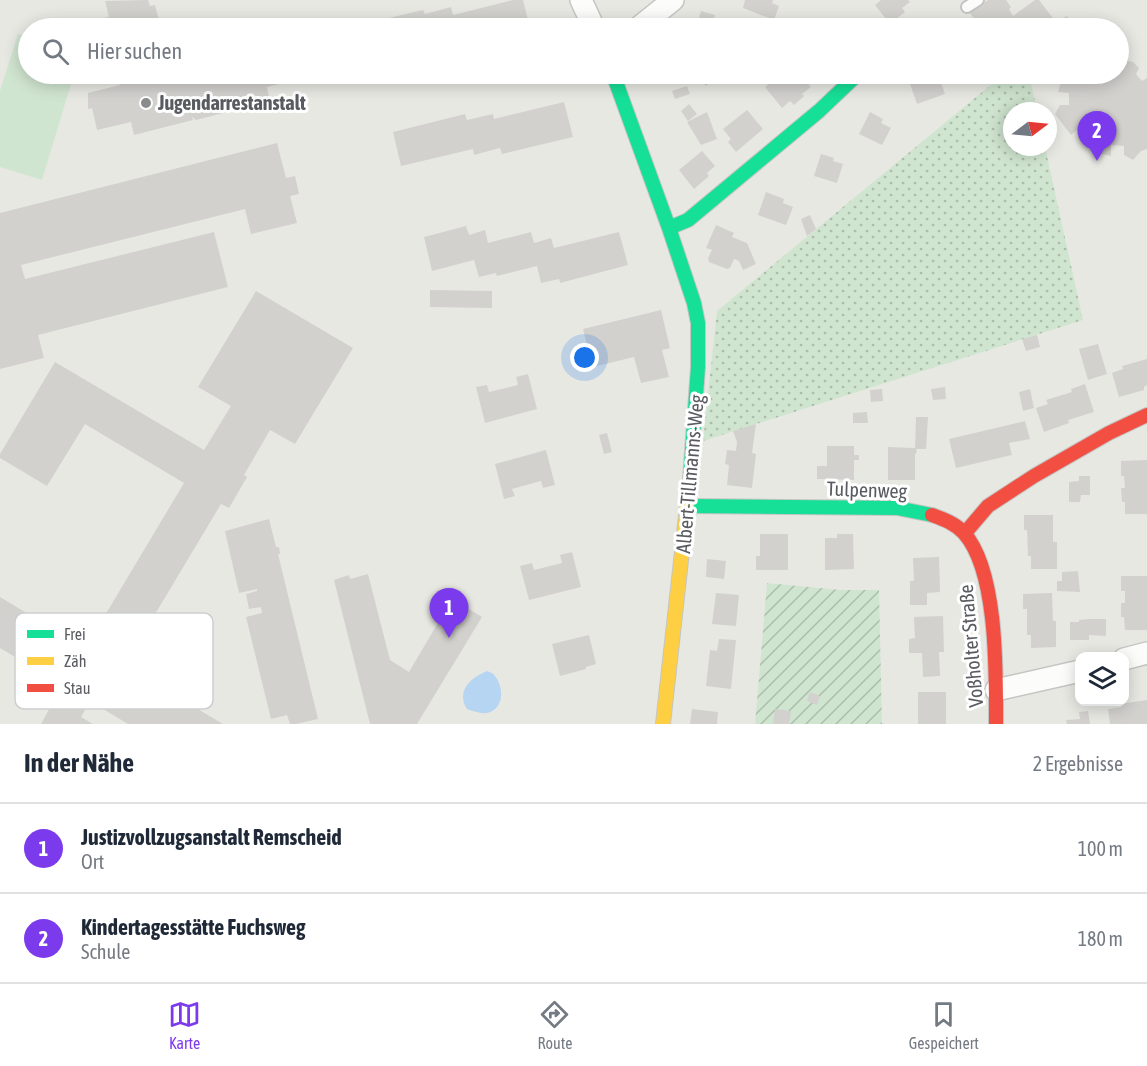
<!DOCTYPE html>
<html lang="de">
<meta charset="utf-8">
<style>
body{margin:0;font-family:"Asap Condensed",sans-serif;background:#f2f2f3;color:#1f2937}
.controls{position:absolute;right:18px;bottom:18px;display:grid;overflow:hidden;border-radius:12px;box-shadow:0 3px 15px #0003}
.controls button{width:54px;height:54px;display:grid;place-items:center;padding:0;border:0;border-bottom:2px solid #e0e1e3;background:#fff;color:#1f2937;font:30px sans-serif}
.compass{position:absolute;left:1003px;top:102px;width:54px;height:54px;border-radius:50%;background:#fff;box-shadow:0 3px 15px #0003;rotate:74deg}
.you{position:absolute;left:585px;top:358px;width:21px;height:21px;margin:-15px;border:4px solid #fff;border-radius:50%;background:#1a73e8;box-shadow:0 0 0 9px #1a73e833}
.badge{display:grid;place-items:center;width:39px;height:39px;border-radius:50%;background:#7c3aed;color:#fff;font-size:20px;font-weight:700}
.pin{position:absolute;translate:-50% -50px;filter:drop-shadow(0 2px 3px #0008)}
.pin::after{content:'';position:absolute;top:32px;width:21px;height:18px;background:inherit;clip-path:polygon(0 0,100% 0,50% 100%)}
.list{margin:0;padding:0;list-style:none}
h2{display:flex;justify-content:space-between;align-items:center;height:78px;margin:0;padding:0 24px;font-size:26px}
h2 small{font-size:20px;font-weight:400;color:#747a83}
.list li{display:grid;grid-template-columns:39px 1fr auto;gap:18px;align-items:center;box-sizing:border-box;height:90px;padding:0 24px;border-top:2px solid #e0e1e3}
.list b{display:block;font-size:22px;white-space:nowrap}
.list p{margin:0;font-size:20px;white-space:nowrap;color:#747a83}
.list em{font-size:20px;font-style:normal;color:#747a83}
.icon{flex:none;width:33px;height:33px;fill:none;stroke:currentColor;stroke-width:2;stroke-linecap:round;stroke-linejoin:round}
.map{position:relative;flex:none;width:1147px;height:724px;overflow:hidden}
.search{position:absolute;background:#fff;box-shadow:0 3px 15px #0003;left:18px;right:18px;top:18px;height:66px;display:flex;align-items:center;gap:15px;box-sizing:border-box;padding:0 21px;border-radius:33px;color:#747a83;font-size:22px}
.sheet{height:258px;background:#fff}
nav{display:flex;justify-content:space-around;align-items:center;box-sizing:border-box;height:84px;border-top:2px solid #e0e1e3;background:#fff;font-size:16px;color:#747a83}
nav a{display:grid;justify-items:center;gap:3px}
nav .on{color:#7c3aed}
.map>svg:first-child{display:block}
.grass{fill:#d0e5d0}
.park{fill:url(#park-dots)}
.garden{fill:url(#garden-furrows)}
.water{fill:#b6d5f3}
.building{fill:#d2d1ce}
.lines{fill:none;stroke-linecap:round;stroke-linejoin:round}
.lane-casing{stroke:#c5c5c3;stroke-width:14}
.street-casing{stroke:#c5c5c3;stroke-width:24}
.fast-casing{stroke:#c5c5c4;stroke-width:16}
.slow-casing{stroke:#c5c5c4;stroke-width:16}
.jam-casing{stroke:#c5c5c4;stroke-width:16}
.lane{stroke:#fcfcfb;stroke-width:10}
.street{stroke:#fcfcfb;stroke-width:21}
.fast{stroke:#16e098;stroke-width:14}
.slow{stroke:#ffcf43;stroke-width:14}
.jam{stroke:#f24e42;stroke-width:14}
.poi-dot{fill:#8b8c8e;stroke:#fff;stroke-width:2}
.labels{text-anchor:middle;stroke-width:6;stroke-linejoin:round;paint-order:stroke}
.poi-label{font-size:20px;font-weight:bold;fill:#595b60;stroke:#fff;text-anchor:start}
.street-label{font-size:20px;fill:#595b60;stroke:#fff}
.key{fill:#fff;stroke:#cdcecf;stroke-width:1.5}
.key-label{font-size:16px;fill:#595b60}
</style>
<div class="map">
<svg width="1147" height="724" viewBox="0 0 1147 724">
<defs>
<pattern id="park-dots" width="8" height="8" patternUnits="userSpaceOnUse" patternTransform="scale(1.5)"><rect width="8" height="8" fill="#d0e5d0"/><path d="M2 2h.1M6 6h.1" fill="none" stroke="#acbdac" stroke-width="1.8" stroke-linecap="round"/></pattern>
<pattern id="garden-furrows" width="10" height="10" patternUnits="userSpaceOnUse" patternTransform="scale(1.5)"><rect width="10" height="10" fill="#d0e5d0"/><path d="M-1 1l2-2M0 10L10 0M9 11l2-2" fill="none" stroke="#acbdac"/></pattern>
</defs>
<rect width="100%" height="100%" fill="#e8e8e3"/>
<path class="grass" d="M18,34L28,37V74H74L42,180L0,167V91Z"/>
<path class="park" d="M1004,74H1029L1037,111H1012V147H1045L1083,320L703,441L717,311Z"/>
<path class="garden" d="M767,583L841,590H879L882,724H755Z"/>
<path class="water" d="M487,671L492,673C504,683 506,709 487,713C481,714 473,711 467,709C456,691 470,678 487,671Z"/>
<path class="building" d="M148,0L150,6L155,5L161,28H107L104,18L109,17L105,1Z
M513,0H523L530,28H351V27L423,10L425,14L451,7L453,15Z
M745,0H773L772,3L779,6L774,20L743,8Z
M881,0H908L910,2L902,8L905,12L890,24L875,5Z
M988,0H1006L1011,7L1009,9L1013,16L1035,0H1039L1055,21L1045,28H987L985,26L981,28L970,13Z
M701,11L715,15L714,19L724,22L723,28H696Z
M1067,16L1074,28H1063L1059,20Z
M842,19L850,28H830Z
M1119,59L1133,62L1139,68L1136,74L1142,81L1147,78V149L1141,151L1133,160L1124,155V146L1111,145V156L1097,153V138H1089L1079,128L1071,135L1055,114L1060,105H1069V93L1058,92L1062,78H1076V74H1119Z
M117,74H307L310,76L267,87L270,101L196,120L192,117L193,120L134,135L131,122L97,130L92,108L88,109V93L120,85Z
M659,74H677L674,83L665,80L666,76Z
M702,74H710L714,77L706,86L698,78Z
M782,74H787L791,78L796,74H799L811,87L802,94L804,96L794,105L790,101L782,108L765,87Z
M804,74H821L822,76L813,84Z
M924,74H938L945,94L917,104L910,84L926,79Z
M687,86L690,94L675,99L672,91Z
M564,102L573,137L502,154L500,148L474,155L473,149L401,166L393,132L465,114L467,120L493,114L494,119Z
M689,104L697,114L688,121L681,111Z
M747,110L763,129L736,152L728,142L731,139L723,129Z
M707,112L717,139L701,145L687,122Z
M870,112L883,119L881,123L891,128L882,145L859,134Z
M277,143L286,178L295,176L299,194L290,196L297,223L251,234L245,209L21,265L25,279L214,232L228,287L38,335L44,358L0,369V213Z
M702,151L715,166L707,173L709,176L694,189L679,170Z
M821,154L834,158L833,161L843,164L837,183L814,176Z
M766,192L784,199L783,203L793,207L786,225L758,215Z
M810,215L816,229L807,236L801,219Z
M716,225L734,233L732,237L747,243L756,264L743,270L739,261L734,259L730,268L727,269L709,262L708,258L712,250L706,248Z
M466,226L469,235L485,230L488,243L531,232L534,243L551,238L554,248L619,232L628,265L560,283L559,279L541,283L537,266L497,276L496,273L479,277L474,260L432,271L424,237Z
M430,290L492,291V308L430,307Z
M256,291L353,348L295,444L270,430L244,475L247,477L229,508L221,504L130,656L121,650L112,665L161,695L164,689L223,724H128L90,701L81,717L93,724H41L53,702L47,676L0,648V597L70,639L95,632L184,483L85,424L47,486L0,458V454L55,362L204,450L231,406L198,387Z
M661,310L670,348L662,350L669,377L641,383L634,357L593,367L583,329Z
M1037,335L1040,347L1026,351L1022,339Z
M1098,344L1107,374L1088,380L1079,349Z
M1147,359V385L1144,387V390L1119,397L1112,373L1123,369L1122,366Z
M528,374L537,409L485,423L476,387L487,385L489,392L518,385L516,377Z
M1085,384L1094,412L1068,420L1069,423L1044,432L1036,408L1048,404L1046,400L1072,392L1071,389Z
M945,387L946,399L933,400L931,389Z
M882,389L883,401L871,402L870,390Z
M1030,389L1034,408L1023,411L1019,392Z
M867,412L868,423H853V413Z
M916,417H928L926,449H916L917,451L915,455V480H888V447L915,448Z
M1025,421L1030,439L1009,443L1012,455L956,468L949,439Z
M756,424L752,453L756,454L752,488L727,485L729,465L725,464L727,450L736,451L737,442L733,431Z
M607,433L612,452L604,454L599,435Z
M827,446H854V455H859V460H854V480L817,479V466H827Z
M546,450L555,485L543,488L541,481L512,489L515,496L504,499L495,464Z
M1147,460V514H1125V502H1122L1121,488H1125L1124,476H1121V461Z
M1079,476H1090V495H1081L1080,502H1069V482L1079,481Z
M1024,515H1053V542H1057V569H1031V556H1028L1027,530H1024Z
M269,519L276,547H279L280,554H278L318,719L296,724H290L287,715L271,719L246,617L262,613L261,607L249,609L246,594L257,591V589L239,593L225,531Z
M760,534H788V570H756V556H760Z
M837,534H853L854,569L825,570V538H837Z
M572,552L581,587L529,600L520,566L532,563L534,570L562,563L560,555Z
M939,557L940,592L927,593V605H910V581H914L913,558Z
M707,559L726,561L724,579L706,577Z
M1078,571L1080,592L1057,591V581H1062V572Z
M368,574L390,660L409,672L452,599L482,617L417,724H370L334,580L349,575L350,579Z
M1121,576H1147V630H1125L1124,617H1121V603H1125V591H1121Z
M716,593L739,595L736,626L712,624Z
M1052,593L1053,621H1056V647L1031,648V635H1027V609H1023V594Z
M943,616L944,652H939L940,676L923,677L922,653H909V639L915,638L914,617Z
M1089,619H1106V636L1089,635V640H1070V622H1079V620Z
M589,635L596,664L586,667V669L560,676L552,644Z
M719,639L736,640L731,689L706,686L710,650L717,651Z
M810,692L820,696L817,705L807,701Z
M918,692H946V724H918Z
M1147,700V724H1110L1108,709L1121,707L1120,704Z
M692,709L718,712L717,724H690Z
M775,709L791,711L789,724H773Z
M1088,711L1090,724H1067L1066,720L1080,719L1079,712Z"/>
<g class="lines">
<defs>
<path id="lane" d="M967,7L978,0"/>
<path id="street" d="M581,0L594,28
M638,28L673,0
M1124,659L1147,653
M996,690L1080,671"/>
<path id="fast" d="M613,74L669,228L694,303L698,323V367L690,479
M669,228L688,220L819,111L858,74
M688,506L897,508L932,515"/>
<path id="slow" d="M663,724L690,479"/>
<path id="jam" d="M932,515C943,519 955,523 964,533C998,571 996,674 996,724
M965,533L988,506L1034,476L1109,433L1147,415"/>
</defs>
<use href="#lane" class="lane-casing"/>
<use href="#street" class="street-casing"/>
<use href="#fast" class="fast-casing"/>
<use href="#slow" class="slow-casing"/>
<use href="#jam" class="jam-casing"/>
<use href="#lane" class="lane"/>
<use href="#street" class="street"/>
<use href="#fast" class="fast"/>
<use href="#slow" class="slow"/>
<use href="#jam" class="jam"/>
</g>
<circle class="poi-dot" cx="146" cy="103" r="6"/>
<g class="labels">
<g class="poi-label">
<text x="158" y="110">Jugendarrestanstalt</text>
</g>
<g class="street-label">
<text transform="translate(690 474) rotate(-85)" y="7">Albert-Tillmanns-Weg</text>
<text transform="translate(867 490) rotate(2)" y="7">Tulpenweg</text>
<text transform="translate(971 646) rotate(-95)" y="7">Voßholter Straße</text>
</g>
</g>
<rect x="15" y="613" width="198" height="96" rx="9" class="key"/>
<rect x="27" y="630" width="27" height="8" fill="#16e098"/>
<rect x="27" y="657" width="27" height="8" fill="#ffcf43"/>
<rect x="27" y="684" width="27" height="8" fill="#f24e42"/>
<g class="key-label">
<text x="64" y="640">Frei</text>
<text x="64" y="667">Zäh</text>
<text x="64" y="694">Stau</text>
</g>
</svg>
<div class="controls">
<button><svg class="icon" aria-label="layers" viewBox="0 0 24 24"><path d="M12 4l9 5-9 5-9-5zM3 14l9 5 9-5"/></svg></button>
</div>
<svg class="compass" viewBox="-18 -18 36 36"><path d="M0-13l5 13h-10z" fill="#e53935"/><path d="M0 13l5-13h-10z" fill="#747a83"/></svg>
<div class="you"></div>
<div class="pin badge" style="left:449px;top:638px">1</div>
<div class="pin badge" style="left:1097px;top:161px">2</div>
<div class="search"><svg class="icon" aria-label="search" viewBox="0 0 24 24"><circle cx="10" cy="10" r="6"/><path d="M15 15l6 6"/></svg>Hier suchen</div>
</div>
<section class="sheet">
<h2>In der Nähe<small>2 Ergebnisse</small></h2>
<ul class="list">
<li><span class="badge">1</span><div><b>Justizvollzugsanstalt Remscheid</b><p>Ort</p></div><em>100 m</em></li>
<li><span class="badge">2</span><div><b>Kindertagesstätte Fuchsweg</b><p>Schule</p></div><em>180 m</em></li>
</ul>
</section>
<nav>
<a class="on"><svg class="icon" aria-label="map" viewBox="0 0 24 24"><path d="M3 6l6-2 6 2 6-2v14l-6 2-6-2-6 2zM9 4v14M15 6v14"/></svg>Karte</a>
<a><svg class="icon" aria-label="directions" viewBox="0 0 24 24"><path d="M12 3l9 9-9 9-9-9zM9 14v-3h6M13 9l2 2-2 2"/></svg>Route</a>
<a><svg class="icon" aria-label="saved" viewBox="0 0 24 24"><path d="M7 4h10v16l-5-4-5 4z"/></svg>Gespeichert</a>
</nav>
